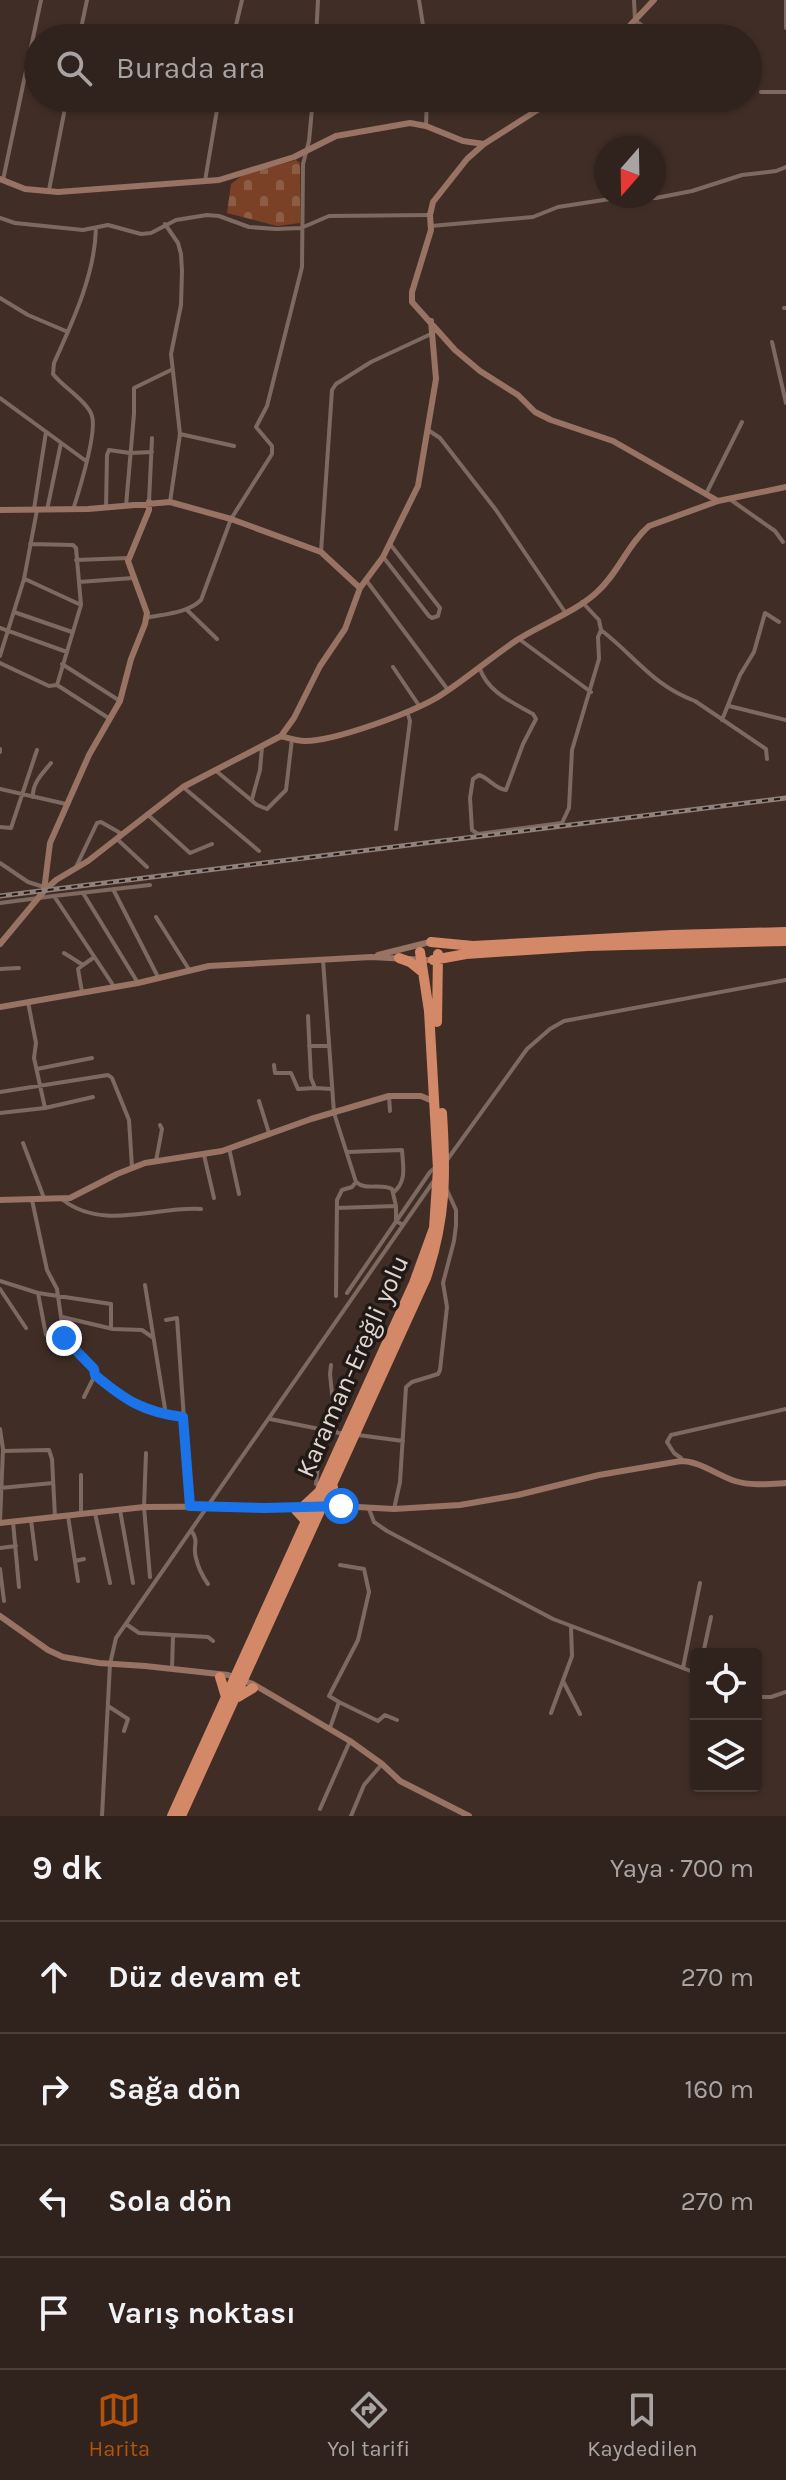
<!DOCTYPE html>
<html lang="tr">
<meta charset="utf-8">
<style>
body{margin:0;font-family:Karla,sans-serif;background:#3c2f29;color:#f1f3f6}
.controls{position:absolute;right:24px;bottom:24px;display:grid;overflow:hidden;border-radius:8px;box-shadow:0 2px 6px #0004}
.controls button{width:72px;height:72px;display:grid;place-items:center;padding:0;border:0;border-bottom:2px solid #4b3f3b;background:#30221c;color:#f1f3f6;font:40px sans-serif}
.compass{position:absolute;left:594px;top:136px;width:72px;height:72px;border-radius:50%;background:#30221c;box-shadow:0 2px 6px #0004;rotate:200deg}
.stop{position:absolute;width:24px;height:24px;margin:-18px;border:6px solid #1a73e8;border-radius:50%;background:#fff}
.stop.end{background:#1a73e8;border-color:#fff;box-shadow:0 2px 8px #0008}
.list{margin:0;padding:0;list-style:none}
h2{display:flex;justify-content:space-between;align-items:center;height:104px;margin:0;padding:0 32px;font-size:34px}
h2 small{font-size:26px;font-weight:400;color:#a8a4a3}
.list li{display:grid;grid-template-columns:52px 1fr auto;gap:24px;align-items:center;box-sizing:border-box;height:112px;padding:0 32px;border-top:2px solid #4b3f3b}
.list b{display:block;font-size:30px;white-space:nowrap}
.list em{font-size:26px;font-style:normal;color:#a8a4a3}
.icon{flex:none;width:44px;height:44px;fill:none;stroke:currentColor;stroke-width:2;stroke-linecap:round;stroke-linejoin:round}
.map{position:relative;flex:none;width:786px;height:1816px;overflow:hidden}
.search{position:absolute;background:#30221c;box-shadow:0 2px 6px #0004;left:24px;right:24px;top:24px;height:88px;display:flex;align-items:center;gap:20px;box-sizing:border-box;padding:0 28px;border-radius:44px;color:#a8a4a3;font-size:30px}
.sheet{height:552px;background:#30221c}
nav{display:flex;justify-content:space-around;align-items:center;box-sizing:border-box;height:112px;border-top:2px solid #4b3f3b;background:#30221c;font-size:22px;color:#a8a4a3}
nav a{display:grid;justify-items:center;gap:4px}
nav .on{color:#b45309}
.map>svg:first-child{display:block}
.cemetery{fill:url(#cemetery-stones)}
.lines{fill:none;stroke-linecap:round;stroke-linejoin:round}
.street{stroke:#7e6960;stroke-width:4}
.secondary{stroke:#987262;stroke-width:6}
.highway{stroke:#d38867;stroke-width:10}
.rail-casing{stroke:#90817b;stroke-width:5}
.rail{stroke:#211915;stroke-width:2;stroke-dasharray:6;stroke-linecap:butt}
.route{stroke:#1a73e8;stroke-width:10}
.labels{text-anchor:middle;stroke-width:7;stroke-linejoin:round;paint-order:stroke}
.street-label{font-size:26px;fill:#e2d6d1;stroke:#211915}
</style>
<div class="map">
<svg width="786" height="1816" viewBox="0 0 786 1816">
<defs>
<pattern id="cemetery-stones" width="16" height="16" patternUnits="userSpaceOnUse" patternTransform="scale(2)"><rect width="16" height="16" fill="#7a4127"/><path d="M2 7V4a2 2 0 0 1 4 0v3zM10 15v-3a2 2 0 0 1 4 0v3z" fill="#8d5c45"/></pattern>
</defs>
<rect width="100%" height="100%" fill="#402e26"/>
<path class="cemetery" d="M296,160L300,163V223L277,226L227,213L231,184L243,175Z"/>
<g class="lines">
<path class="street" d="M419,0L425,38
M634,0L635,20L658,38
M786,0V28
M79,38L87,0
M233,38L242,0
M316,38L318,0
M761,92H786
M552,99L575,103L645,100
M426,126L427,98
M3,180L41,0
M205,181L219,98
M49,190L67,98
M0,218L15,223L83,230L108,225L141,234L151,233L176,220L207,215L219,216L249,227L276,229L301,228L329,216L430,215
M165,224L178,243L181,254L182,271L181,305L171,354L180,434L170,502
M431,226L533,217L558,207L610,199L656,198L692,191L742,175L776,171L786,167
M0,298L28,315L68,332
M784,308H786
M772,342L786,403
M0,398L86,461
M428,430L440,438L496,510L565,612
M180,434L234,446
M706,494L742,422
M731,500L775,531L783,542
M149,502L152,438
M126,506L134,414V388L171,370
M106,508L107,455L109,450L130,453L152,452
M34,509L46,432
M47,510L61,443
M73,510C79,491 97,433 92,416C88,402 62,386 53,374L54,363C73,321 95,274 96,228
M30,544L73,545L76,548L81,605
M321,552L332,390L336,384L371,362L431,334
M384,558L429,616L432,618L438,616L440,608L390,544
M76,560L129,558
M25,579L81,605L57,685
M366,580L448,690
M79,582L133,578
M582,602L599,620L601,630C635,656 652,685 695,701L766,749L767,759
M186,609L217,639
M14,612L72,632
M146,618C164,614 188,613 201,600L231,519L272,454V446L256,427L267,406L302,267L303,164L309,141L313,98
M0,628L67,652
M519,639L591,692
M0,656L24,579L37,510
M0,663L49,686L57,685L110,719
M62,664L120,701
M393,667L420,707
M480,669C488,692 512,702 533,714L536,719L523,744L506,790C495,789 489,778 479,775L473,779L470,798L472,830L478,834L562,823L569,808L572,750L599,659L598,637L601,630
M729,706L786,720
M722,720L740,675L754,652L765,613L779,622
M0,749V752
M215,770L257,805L267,809L286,790L292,739
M183,787L259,851
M0,789L66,804
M33,797C32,783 43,773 51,763
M252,799L260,770L262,747
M147,814L190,853L212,844
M0,827L11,828L37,750
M396,829L410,721L407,711
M117,839L147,867
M0,863L28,882L44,887
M76,867L97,823L101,822L122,834
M113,889L158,977
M83,893L138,983
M54,896L150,885
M0,903L54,896L115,988
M156,917L190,971
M64,953L83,965L93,958
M323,960L334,1113L356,1182C366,1191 380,1183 392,1189L396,1206V1221L403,1225
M0,969L19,968
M82,992L78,969L83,965
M28,1002L36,1043L34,1058L45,1108
M308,1016L311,1078L315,1088L332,1089
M309,1046H329
M274,1065L275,1073H291L298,1089L315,1088
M37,1069L92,1058
M0,1092L108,1075L112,1078L129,1120L132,1167
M389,1096L390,1111
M259,1101L269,1133
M0,1113L45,1108L93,1097
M23,1143L44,1198
M229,1148L239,1194
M347,1152L402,1150C403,1166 407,1181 394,1192
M204,1155L214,1198
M447,1160L527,1049L550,1029L564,1021L786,980
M156,1161L162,1129L160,1125
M32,1200L47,1270L57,1289L64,1338L94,1369L95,1375C125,1400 143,1412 183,1417
M63,1200C103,1231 156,1206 201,1209
M337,1208L396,1206
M0,1281L38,1293L111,1304V1328
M145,1285L166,1415
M0,1289L26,1328
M38,1293L46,1335
M347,1293L430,1172L436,1167
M336,1296L337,1200L342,1190L352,1187L356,1182
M62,1317L113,1329L142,1330L152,1337
M166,1320L177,1318L190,1506
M331,1365L330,1374L336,1432
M84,1397L95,1375
M270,1419L344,1434
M0,1429L3,1449L0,1522
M358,1435L403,1441
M3,1451L49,1450L52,1459L55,1517
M146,1453L144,1507L150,1577
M681,1461V1458L674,1453L667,1442L671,1435L786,1409
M316,1484L322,1430
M0,1488L53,1483
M369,1509L374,1522L387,1531L553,1619L696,1673
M394,1509L400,1482L406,1387L412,1382L438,1374L440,1370L447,1307L443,1283L454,1241L456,1225V1210L446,1188
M120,1510L133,1583
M95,1513L110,1583
M81,1514V1475
M68,1516L78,1581
M31,1520L36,1559
M13,1522L19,1587
M191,1530C200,1543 192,1545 196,1558C198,1567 203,1577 208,1584
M0,1548L16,1546
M75,1561L84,1559
M0,1569L4,1601
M126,1624L139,1633L208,1637L213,1641
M703,1654L711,1617
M756,1663L758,1654
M683,1668L700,1583
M172,1669L173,1636
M563,1681L580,1714
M756,1697H771L786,1692
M339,1702L378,1721L385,1715L397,1720
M108,1706L128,1719L124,1731
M551,1713L572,1656L571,1627
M330,1728L339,1702L329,1696L358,1640L369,1592L364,1569L340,1565
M320,1809L350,1741
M102,1816L110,1664L116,1638L433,1182
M351,1816L364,1785L382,1764"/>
<path class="secondary" d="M618,38L654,0
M552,98L539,109L484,144L467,159L433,202L430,215L431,230L412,292V302L455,350L480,371L518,395L535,412L551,420L613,441L718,501
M0,179L25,189L58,192L219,180L294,157L336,136L410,123L426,126L463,141L484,144
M0,510L88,509L170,502L231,519L321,552L360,588
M281,736C288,738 297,741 305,741C335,741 411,713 438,697C465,680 490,658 517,640C542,624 575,612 596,593C618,574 627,545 649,526L718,501L786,487
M44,891L50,843L89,755L120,701L131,659L145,624L147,613L128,561L149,510V502
M0,944L44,891L56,880L88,861L183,787L281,736L294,718L320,666L345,629L360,588L383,557L418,486L436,379L431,321
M378,955L426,943
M0,1007L138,983L209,966L371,957L427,960
M0,1200L70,1198L117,1174L145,1163L222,1151L311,1119L389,1096H421L435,1102
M322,1505L394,1509L460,1505L518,1495L599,1475L681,1461C699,1461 717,1475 735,1481C751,1486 769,1484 786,1483
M0,1523L144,1507L299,1506
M0,1616L48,1650L63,1657L99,1663L145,1666L228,1675L253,1684L350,1741L382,1764L400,1781L469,1816"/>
<path class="highway" d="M431,942L473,946L672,935L786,932
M399,958L410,962L421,971
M433,960L466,954L587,946L786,941
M437,1022L438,954
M333,1487L332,1494L341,1506
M304,1506L318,1493
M296,1510L307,1522
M220,1677L226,1697
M238,1697L253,1688
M172,1816L414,1283L434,1228L438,1169L429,1011L420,952
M181,1816L426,1278C446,1218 446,1175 442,1113"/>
<defs>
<path id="rail" d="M0,896L786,798"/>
</defs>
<use href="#rail" class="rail-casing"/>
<use href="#rail" class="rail"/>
</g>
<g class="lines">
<path class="route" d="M64,1338L94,1369L95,1375C125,1400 143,1412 183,1417L190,1506L265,1508L341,1506"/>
</g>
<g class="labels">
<g class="street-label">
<text transform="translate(352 1366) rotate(-66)" y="9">Karaman-Ereğli yolu</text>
</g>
</g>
</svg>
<div class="controls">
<button><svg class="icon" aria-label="locate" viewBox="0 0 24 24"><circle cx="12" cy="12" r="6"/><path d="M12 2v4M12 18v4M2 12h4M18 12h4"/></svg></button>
<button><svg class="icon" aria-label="layers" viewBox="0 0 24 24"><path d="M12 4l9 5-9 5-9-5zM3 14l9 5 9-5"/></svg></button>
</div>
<svg class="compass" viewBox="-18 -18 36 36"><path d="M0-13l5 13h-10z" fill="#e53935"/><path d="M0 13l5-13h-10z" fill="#a8a4a3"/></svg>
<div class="stop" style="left:341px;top:1506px"></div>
<div class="stop end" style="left:64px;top:1338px"></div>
<div class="search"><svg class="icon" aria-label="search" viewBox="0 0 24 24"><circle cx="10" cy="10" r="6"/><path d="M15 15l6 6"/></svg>Burada ara</div>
</div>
<section class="sheet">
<h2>9 dk<small>Yaya · 700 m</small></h2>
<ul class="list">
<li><svg class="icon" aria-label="ahead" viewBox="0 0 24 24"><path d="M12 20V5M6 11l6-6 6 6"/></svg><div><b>Düz devam et</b></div><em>270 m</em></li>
<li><svg class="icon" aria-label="right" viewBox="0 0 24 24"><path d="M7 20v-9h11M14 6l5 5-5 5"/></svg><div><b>Sağa dön</b></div><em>160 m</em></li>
<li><svg class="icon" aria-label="left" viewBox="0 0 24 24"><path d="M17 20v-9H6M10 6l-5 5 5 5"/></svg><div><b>Sola dön</b></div><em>270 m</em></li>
<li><svg class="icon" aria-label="arrive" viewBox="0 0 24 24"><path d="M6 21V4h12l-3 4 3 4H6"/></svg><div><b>Varış noktası</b></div></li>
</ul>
</section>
<nav>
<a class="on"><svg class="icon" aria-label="map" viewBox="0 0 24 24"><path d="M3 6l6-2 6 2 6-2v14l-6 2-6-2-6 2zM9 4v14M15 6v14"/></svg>Harita</a>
<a><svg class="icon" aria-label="directions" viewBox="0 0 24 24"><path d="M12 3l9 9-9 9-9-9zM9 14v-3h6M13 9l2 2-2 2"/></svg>Yol tarifi</a>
<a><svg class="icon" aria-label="saved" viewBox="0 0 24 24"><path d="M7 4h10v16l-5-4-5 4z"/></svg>Kaydedilen</a>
</nav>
